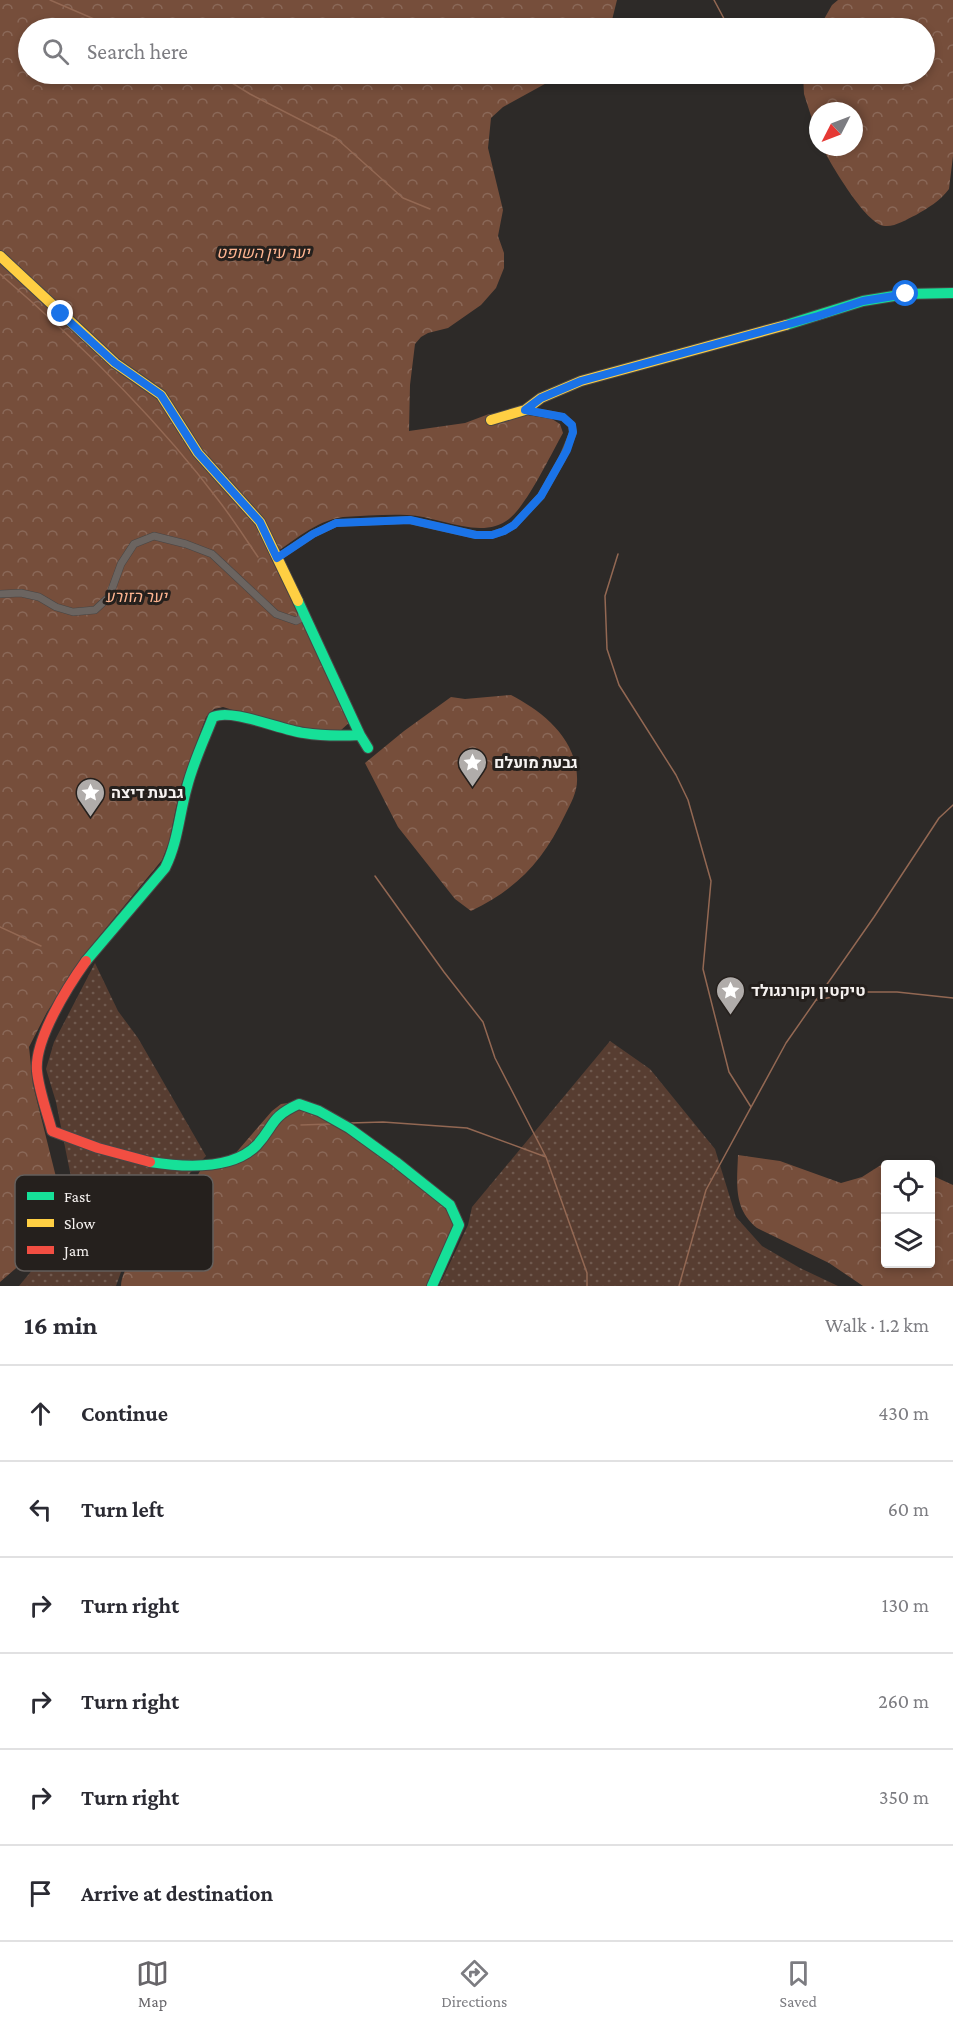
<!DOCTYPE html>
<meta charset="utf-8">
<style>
body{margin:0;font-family:"Crimson Pro",Heebo,serif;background:#f2f2f3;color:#2b2b33}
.controls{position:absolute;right:18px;bottom:18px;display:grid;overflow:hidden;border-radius:6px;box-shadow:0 3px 9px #0003}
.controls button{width:54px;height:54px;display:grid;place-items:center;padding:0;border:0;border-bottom:2px solid #e1e1e2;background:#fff;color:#2b2b33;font:30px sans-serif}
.compass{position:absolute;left:809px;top:102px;width:54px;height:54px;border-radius:50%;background:#fff;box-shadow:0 3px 9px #0003;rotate:228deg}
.stop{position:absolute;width:18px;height:18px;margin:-14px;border:4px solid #1a73e8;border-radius:50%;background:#fff}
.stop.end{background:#1a73e8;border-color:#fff;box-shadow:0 2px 6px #0008}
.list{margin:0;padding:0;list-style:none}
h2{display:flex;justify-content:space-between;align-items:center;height:78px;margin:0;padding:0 24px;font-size:26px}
h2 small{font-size:20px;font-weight:400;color:#7c7c81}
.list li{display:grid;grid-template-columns:39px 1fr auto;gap:18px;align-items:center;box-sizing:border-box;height:96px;padding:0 24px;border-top:2px solid #e1e1e2}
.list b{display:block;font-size:22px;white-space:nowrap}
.list em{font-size:20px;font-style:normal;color:#7c7c81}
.icon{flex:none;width:33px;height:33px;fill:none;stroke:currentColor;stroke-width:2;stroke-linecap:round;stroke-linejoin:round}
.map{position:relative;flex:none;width:953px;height:1286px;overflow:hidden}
.search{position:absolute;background:#fff;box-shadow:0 3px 9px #0003;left:18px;right:18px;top:18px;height:66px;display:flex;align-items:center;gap:15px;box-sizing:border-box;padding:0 21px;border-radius:33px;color:#7c7c81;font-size:22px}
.sheet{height:654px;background:#fff}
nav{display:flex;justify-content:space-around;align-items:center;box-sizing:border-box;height:84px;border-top:2px solid #e1e1e2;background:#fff;font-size:16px;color:#7c7c81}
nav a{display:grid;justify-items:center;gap:3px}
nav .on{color:#676569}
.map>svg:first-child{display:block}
.grass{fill:url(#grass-dots)}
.forest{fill:url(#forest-crowns)}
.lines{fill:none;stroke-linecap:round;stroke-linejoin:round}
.stream{stroke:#936853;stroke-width:1.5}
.street-casing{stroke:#484645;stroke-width:8}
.fast-casing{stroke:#484645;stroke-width:12}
.slow-casing{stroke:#484645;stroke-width:12}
.jam-casing{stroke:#484645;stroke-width:12}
.street{stroke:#6b6460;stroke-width:7}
.fast{stroke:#16e098;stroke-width:10}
.slow{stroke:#ffcf43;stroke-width:10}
.jam{stroke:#f24e42;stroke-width:10}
.route{stroke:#1a73e8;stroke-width:8}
.labels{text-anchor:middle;stroke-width:6;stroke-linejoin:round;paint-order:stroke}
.park-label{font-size:16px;font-style:italic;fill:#feb490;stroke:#25201d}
.poi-label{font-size:16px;font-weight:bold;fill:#f6f2f0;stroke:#25201d;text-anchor:start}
.key{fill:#25201d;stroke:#645f5c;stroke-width:1.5}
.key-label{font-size:16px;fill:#f6f2f0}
</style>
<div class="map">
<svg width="953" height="1286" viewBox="0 0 953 1286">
<defs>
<pattern id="grass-dots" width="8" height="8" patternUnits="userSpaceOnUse" patternTransform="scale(1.5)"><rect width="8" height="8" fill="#573d31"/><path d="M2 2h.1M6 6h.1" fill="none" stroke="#705a4f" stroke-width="1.8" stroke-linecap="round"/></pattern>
<pattern id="forest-crowns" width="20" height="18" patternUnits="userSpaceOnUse" patternTransform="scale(1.5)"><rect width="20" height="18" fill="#764e3b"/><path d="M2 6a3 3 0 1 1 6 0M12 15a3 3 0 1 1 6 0" fill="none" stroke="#8a6858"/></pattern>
</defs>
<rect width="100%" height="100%" fill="#2d2a28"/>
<path class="grass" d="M95,963L118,1011L138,1038L206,1156L190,1173L177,1196L163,1208L131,1244L116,1286H19L71,1223L75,1197L56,1102L46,1069L54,1042Z
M610,1041L650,1069L715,1149L736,1217L762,1246L800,1268L838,1286H439L468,1225L472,1207Z"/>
<path class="forest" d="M0,0H617L610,28H28V74H563L503,107L491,118L488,148L503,210L498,236L504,253V268L496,288L481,305L448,328L428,333L421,337L415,344L410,385L409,431L465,423L489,414L515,413L552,419L560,424L563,433C551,454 527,505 509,519C481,541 439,516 407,515C386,514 364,516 343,517C314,521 294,542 270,556L350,722L340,731L303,728L272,722L223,707L214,709L206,717L180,788L169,842L162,860L87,951L47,1012L29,1047L33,1085L59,1189L58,1212L47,1232L29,1257L0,1282Z
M838,0H953V156L949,189C940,201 928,208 916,215C907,219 895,227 885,226C866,225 831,164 822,147H854V111H818V138L804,94L803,74H924V28H819L832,5Z
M511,695C542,711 576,738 577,777C578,791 571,803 565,815C543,861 517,889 471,911L455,899L398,827L365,763L404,731L451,697L465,699Z
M302,1101L315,1106L439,1200L452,1218L455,1233L426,1286H121C121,1259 168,1221 183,1199C191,1188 197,1175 205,1163L234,1155L272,1111L281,1104Z
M738,1155L780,1161L841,1183L862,1177L884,1163L893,1164H886V1264H930L931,1175L953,1185V1286H863L829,1263L757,1228C733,1209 737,1183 738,1155Z"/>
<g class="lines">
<path class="stream" d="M50,0L115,28
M714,0L729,28
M208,74L224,78L250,94L336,138L403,198L430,209
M0,274C79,342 156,417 219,501C233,519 245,538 258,557
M618,554L605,596L607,649L619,685L676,775L688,800L711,881L703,969L729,1072L751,1107
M375,876L444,972L483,1022L495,1058L546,1157L587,1273V1286
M0,927L41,946
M817,1000L858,992H897L953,998
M350,1123L383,1122L467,1128L546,1157
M301,1125L330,1124
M679,1286L706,1190L786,1043L874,917L939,818L953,805"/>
<defs>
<path id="street" d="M277,558L313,534L336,523L409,520L476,535H492L504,531L514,525L541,496L562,459L573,433L572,425L563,417L525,410
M0,594L21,593L39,597L56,607L73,612L95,610L109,597L121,564L134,544L154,536L186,544L212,554L276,614L296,621L300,619L303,612"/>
<path id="fast" d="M786,325L863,301L906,294L953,293
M298,601L360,735L368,748
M86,961L165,868C178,842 179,815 187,787C193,763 204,740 213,717C232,708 280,730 304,733C322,736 341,736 360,735
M150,1162C182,1167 232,1171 257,1145C275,1125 270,1117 299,1104L319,1111L349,1128L396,1162L450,1205L459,1225L432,1286"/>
<path id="slow" d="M0,256L115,363L161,395L198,453L260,522L298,601
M491,420L525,410L541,398L581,381L786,325"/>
<path id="jam" d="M86,961C68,986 34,1040 37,1071C39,1091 47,1112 52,1131L98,1148L150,1162"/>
</defs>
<use href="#street" class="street-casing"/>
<use href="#fast" class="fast-casing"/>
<use href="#slow" class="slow-casing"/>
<use href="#jam" class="jam-casing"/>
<use href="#street" class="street"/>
<use href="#fast" class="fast"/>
<use href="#slow" class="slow"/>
<use href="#jam" class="jam"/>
</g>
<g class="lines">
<path class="route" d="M61,314L115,363L161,395L198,453L260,522L277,558L313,534L336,523L410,520L476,535H492L504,531L514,525L541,496L567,450L573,432L572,425L563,417L525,410L541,398L581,381L818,316L863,301L906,294"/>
</g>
<defs>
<symbol id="sight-pin" viewBox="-11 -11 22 30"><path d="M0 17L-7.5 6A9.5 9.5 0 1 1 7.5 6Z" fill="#b0acaa" stroke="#25201d"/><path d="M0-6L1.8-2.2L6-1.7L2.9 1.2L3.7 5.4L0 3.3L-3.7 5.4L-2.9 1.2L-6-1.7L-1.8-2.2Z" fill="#fff"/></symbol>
</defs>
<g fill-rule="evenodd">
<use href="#sight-pin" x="456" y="746" width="33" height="45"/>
<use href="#sight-pin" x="74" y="776" width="33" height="45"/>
<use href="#sight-pin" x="714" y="974" width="33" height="45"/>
</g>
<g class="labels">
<g class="park-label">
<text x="263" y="258">יער עין השופט</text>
<text x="136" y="602">יער הזורע</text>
</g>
<g class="poi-label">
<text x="494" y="768">גבעת מועלם</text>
<text x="111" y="798">גבעת דיצה</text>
<text x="751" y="996">טיקטין וקורנגולד</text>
</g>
</g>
<rect x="15" y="1175" width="198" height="96" rx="9" class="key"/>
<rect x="27" y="1192" width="27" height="8" fill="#16e098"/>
<rect x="27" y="1219" width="27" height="8" fill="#ffcf43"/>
<rect x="27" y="1246" width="27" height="8" fill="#f24e42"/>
<g class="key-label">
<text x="64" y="1202">Fast</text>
<text x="64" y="1229">Slow</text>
<text x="64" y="1256">Jam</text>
</g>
</svg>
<div class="controls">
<button><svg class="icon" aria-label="locate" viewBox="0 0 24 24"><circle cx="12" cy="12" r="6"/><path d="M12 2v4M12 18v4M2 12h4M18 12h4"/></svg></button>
<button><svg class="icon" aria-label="layers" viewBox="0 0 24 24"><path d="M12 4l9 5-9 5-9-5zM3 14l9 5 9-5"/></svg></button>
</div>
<svg class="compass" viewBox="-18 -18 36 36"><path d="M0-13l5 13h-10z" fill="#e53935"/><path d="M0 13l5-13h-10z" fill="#7c7c81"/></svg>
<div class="stop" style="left:906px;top:294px"></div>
<div class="stop end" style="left:61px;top:314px"></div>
<div class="search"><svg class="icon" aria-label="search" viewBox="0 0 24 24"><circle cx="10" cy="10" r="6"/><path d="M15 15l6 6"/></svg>Search here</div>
</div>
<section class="sheet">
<h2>16 min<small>Walk · 1.2 km</small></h2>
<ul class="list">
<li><svg class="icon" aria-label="ahead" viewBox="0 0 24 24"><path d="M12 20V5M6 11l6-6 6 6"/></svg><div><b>Continue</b></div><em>430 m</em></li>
<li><svg class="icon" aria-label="left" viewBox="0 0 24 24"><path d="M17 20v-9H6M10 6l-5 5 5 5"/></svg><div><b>Turn left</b></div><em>60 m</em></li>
<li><svg class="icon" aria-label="right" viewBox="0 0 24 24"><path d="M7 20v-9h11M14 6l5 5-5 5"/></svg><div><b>Turn right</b></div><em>130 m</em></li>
<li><svg class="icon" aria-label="right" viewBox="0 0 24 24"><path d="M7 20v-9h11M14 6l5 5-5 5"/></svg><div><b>Turn right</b></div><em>260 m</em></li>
<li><svg class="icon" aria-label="right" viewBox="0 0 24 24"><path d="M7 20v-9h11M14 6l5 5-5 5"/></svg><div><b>Turn right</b></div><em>350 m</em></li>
<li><svg class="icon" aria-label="arrive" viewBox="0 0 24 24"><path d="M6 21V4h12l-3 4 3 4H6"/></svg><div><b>Arrive at destination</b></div></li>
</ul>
</section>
<nav>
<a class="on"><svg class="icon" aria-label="map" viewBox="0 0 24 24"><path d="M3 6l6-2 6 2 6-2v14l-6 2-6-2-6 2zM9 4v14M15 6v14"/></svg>Map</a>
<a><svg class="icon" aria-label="directions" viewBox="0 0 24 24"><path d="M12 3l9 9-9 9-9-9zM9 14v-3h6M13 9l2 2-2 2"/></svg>Directions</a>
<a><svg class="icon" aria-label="saved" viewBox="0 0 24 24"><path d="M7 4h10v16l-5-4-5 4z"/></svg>Saved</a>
</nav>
